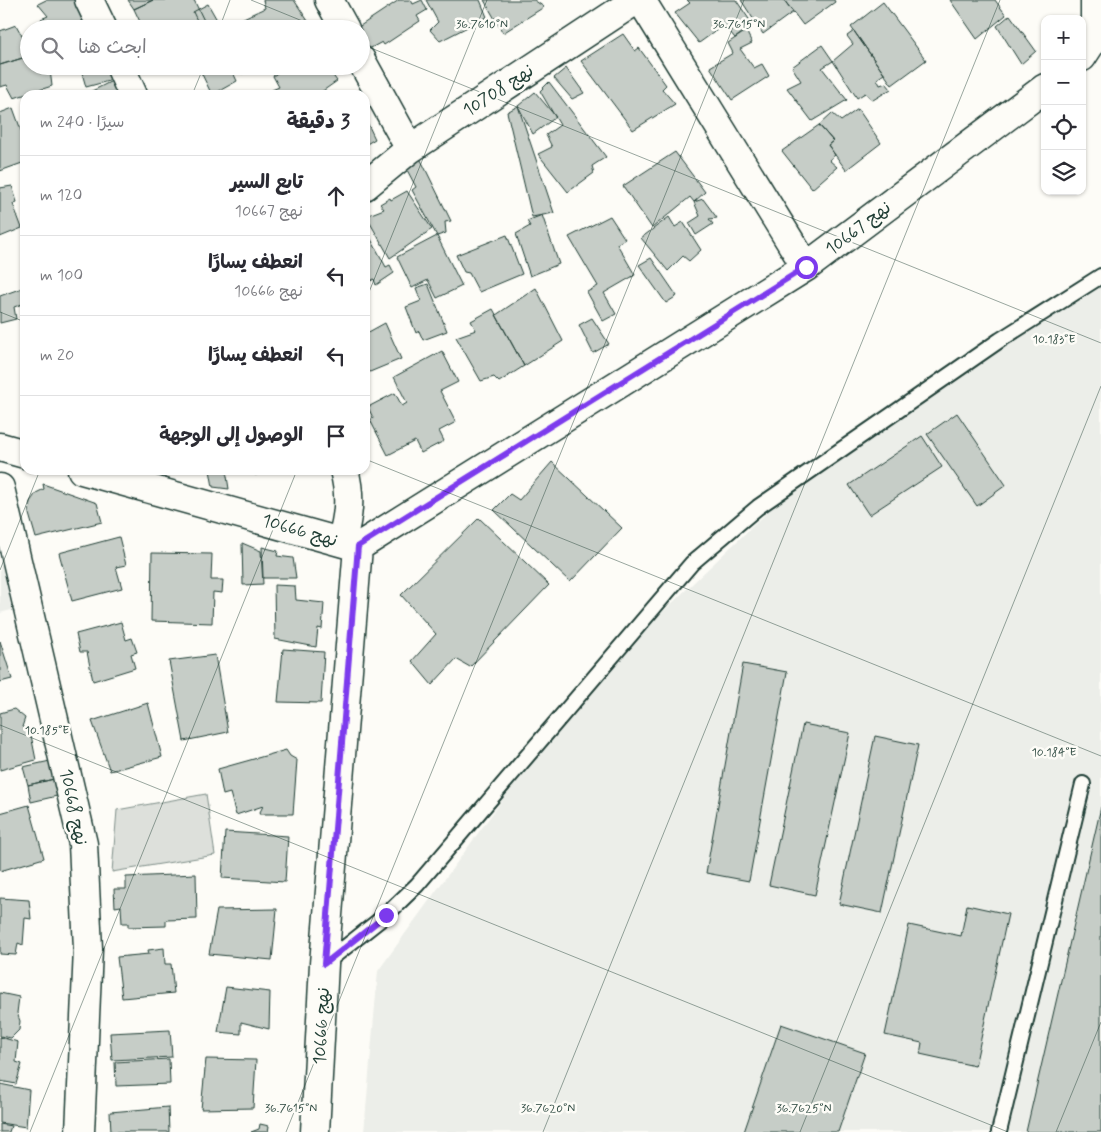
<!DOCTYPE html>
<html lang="ar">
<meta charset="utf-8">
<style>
body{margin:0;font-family:Mynerve,"Playpen Sans Arabic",sans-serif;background:#f2f2f3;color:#2b2b33;direction:rtl}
.controls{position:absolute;right:15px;top:15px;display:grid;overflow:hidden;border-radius:10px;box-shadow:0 1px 4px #0004}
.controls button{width:45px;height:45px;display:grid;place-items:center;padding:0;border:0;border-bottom:1px solid #e1e1e2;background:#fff;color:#2b2b33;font:25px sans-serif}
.stop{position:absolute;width:15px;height:15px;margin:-11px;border:4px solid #7c3aed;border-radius:50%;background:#fff}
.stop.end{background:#7c3aed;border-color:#fff;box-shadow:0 1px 5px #0008}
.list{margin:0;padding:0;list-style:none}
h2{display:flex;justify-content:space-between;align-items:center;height:65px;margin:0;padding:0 20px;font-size:21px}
h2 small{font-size:16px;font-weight:400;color:#7c7c81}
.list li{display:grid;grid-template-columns:32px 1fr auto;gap:15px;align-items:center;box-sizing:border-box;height:80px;padding:0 20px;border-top:1px solid #e1e1e2}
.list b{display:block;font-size:19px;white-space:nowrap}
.list p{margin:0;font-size:16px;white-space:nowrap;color:#7c7c81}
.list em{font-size:16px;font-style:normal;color:#7c7c81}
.icon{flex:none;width:28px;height:28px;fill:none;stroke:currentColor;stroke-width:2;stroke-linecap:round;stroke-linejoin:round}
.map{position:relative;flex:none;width:1101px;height:1132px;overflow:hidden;direction:ltr}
.search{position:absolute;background:#fff;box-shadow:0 1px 4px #0004;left:20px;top:20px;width:350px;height:55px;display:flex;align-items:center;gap:12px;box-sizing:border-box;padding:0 18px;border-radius:28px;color:#7c7c81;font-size:19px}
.panel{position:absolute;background:#fff;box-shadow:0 1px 4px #0004;left:20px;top:90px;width:350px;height:385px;border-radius:15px;direction:rtl}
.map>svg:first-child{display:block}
.built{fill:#eceee9}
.green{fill:#dde0db;stroke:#7e8e88}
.building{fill:#c6cdc7;stroke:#1f3d34}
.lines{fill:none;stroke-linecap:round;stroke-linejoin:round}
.lane-casing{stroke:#1f3d34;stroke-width:18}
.street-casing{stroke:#1f3d34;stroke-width:31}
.lane{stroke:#fdfcf7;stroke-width:14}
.street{stroke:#fdfcf7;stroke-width:28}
.route{stroke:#7c3aed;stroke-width:6}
.ticks{fill:none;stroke:#1f3d34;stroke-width:1;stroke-opacity:0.45}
.labels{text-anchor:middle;stroke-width:5;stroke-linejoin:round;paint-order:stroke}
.street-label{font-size:18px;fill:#1f3d34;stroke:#fdfcf7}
.ticks-label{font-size:12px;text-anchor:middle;fill:#1f3d34;stroke:#fdfcf7;stroke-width:5;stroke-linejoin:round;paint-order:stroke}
</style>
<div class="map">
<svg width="1101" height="1132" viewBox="0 0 1101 1132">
<rect width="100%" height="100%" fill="#fdfcf7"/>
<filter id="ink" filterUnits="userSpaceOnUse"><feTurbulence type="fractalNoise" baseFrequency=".02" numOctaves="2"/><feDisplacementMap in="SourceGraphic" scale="10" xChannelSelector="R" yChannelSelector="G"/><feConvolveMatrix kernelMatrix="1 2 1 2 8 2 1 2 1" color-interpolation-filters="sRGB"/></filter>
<g filter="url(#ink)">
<path class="built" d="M1101,267V1132H364L378,971L585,686L839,444Z
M0,554L15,609L0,613Z"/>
<path class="green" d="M206,794L215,855L112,872L117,810Z"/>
<path class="building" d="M46,0H75L83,23L71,29H45L41,19L48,16L38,4Z
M128,0H153L134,9Z
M153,0H194L208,29H138L142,26L134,9Z
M263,0H294L308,21L303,24L307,28L236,29L239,27L237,21L265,8Z
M399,0H411L413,4L422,0L427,10L417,16L420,21L384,45L382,42L369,49L361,35V29L357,28Z
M426,0H480L487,17L440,41L430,30L438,22Z
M484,0H534L544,7L503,33Z
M687,0H736L753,25L735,38L724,25L699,43L675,13L690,3Z
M741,0H784L793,12L763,34Z
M784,0H834L835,2L803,25Z
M950,0H995L1006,15L977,39Z
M883,2L926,60L892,85L851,27Z
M208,4L221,27L217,29H201L193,12Z
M1010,15L1036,51L1021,64L997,26Z
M16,25L25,41L29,40V56L0,65V31Z
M746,31L752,43L740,49L754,68L762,64L769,76L732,100L710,67L733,53L728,43Z
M854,31L884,74L877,79L880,85L886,83L891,89L873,100L865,93L857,98L833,61L853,44L847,36Z
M623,34L635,51L639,48L666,85L662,89L675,104L633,130L581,61Z
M822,45L833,61L822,68L847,100L812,121L787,88L801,81L792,67Z
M29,56V66H36L39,71L50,70L52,86L14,98L7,85L0,87V65Z
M80,66H111L116,79L86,87Z
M198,66H230L237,81L212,95Z
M238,66H255L242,74Z
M287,66H326L337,81L317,95H275L272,90L279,87L273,76Z
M566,68L584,93L572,99L554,78Z
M116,79L122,95H84Z
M549,82L606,157L592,166L594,173L568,192L538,154L552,147L546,135L560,125L540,91Z
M535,92L556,117L533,134L518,106Z
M518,106L554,213L532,217L507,112Z
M13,108L25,141V162L0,171V113Z
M858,109L881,143L846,170L828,145L833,141L819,125L832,113L841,121Z
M365,118L375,139L365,145Z
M819,125L833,141L828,145L835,155L829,160L837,167L812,189L782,151Z
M675,152L705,192L694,202L690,197L652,228L623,186Z
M420,158L451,221L445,222L446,233L437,236L412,190L416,187L406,168Z
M12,186L17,202L13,204L22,228L0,237V188Z
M407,191L432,229L390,258L366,216L384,209L380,204L390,198L391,200Z
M703,199L717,218L709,219L713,224L696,235L689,223L700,216L694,202Z
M542,215L559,264L530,276L516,234L530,226L527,221Z
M610,216L625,239L617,244L635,275L604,293L616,314L603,321L587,292L598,286L569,237Z
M669,217L675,227L683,222L701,250L689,261L683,256L668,271L641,238Z
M366,230L386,267L390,265L394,273L376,285L374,279L365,284Z
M507,235L522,274L479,292L469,273L464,272L456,255Z
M437,236L462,286L437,298L428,280L412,288L397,257Z
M651,258L677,296L666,303L639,265Z
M428,284L447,331L423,340L419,331L416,333L406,307L421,301L416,288Z
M25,287V303L14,307L16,319L0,323V296Z
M536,288L563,341L524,366L496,315Z
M493,309L524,366L499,382L494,377L481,381L456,337L476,330L471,321Z
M592,318L609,344L593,353L579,325Z
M385,323L401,359L365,374V334Z
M442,351L458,382L440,391L456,422L439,431L444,441L421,453L415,441L388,455L370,420L373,418L368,407L395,393L402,406L407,403L394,377Z
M957,413L1006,485L977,506L927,434Z
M922,436L942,467L869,515L849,485Z
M552,462L622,528L570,582L494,510L510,494L519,500Z
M210,470H226L229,489L213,487Z
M254,470H278L255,475Z
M43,484L97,503L102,522L36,538L29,514L30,502L36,493L44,489Z
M479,518L549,585L470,667L456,659L432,685L412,661L436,634L401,595Z
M119,537L126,565L116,567L122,588L72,601L59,553Z
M242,543L261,551L263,584L243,585Z
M262,547L278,551L277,556L293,558L296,578H263Z
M152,553L212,554L211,580H223L222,593L213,592L212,623L151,621Z
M274,585L295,586L296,600L324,603L322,629L318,628L316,647L275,639Z
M121,622L126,640L132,638L137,652L131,654L135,668L93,681L87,652H80L76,634Z
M0,641L12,679L0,682Z
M283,649L324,652L321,703L278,702Z
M215,655L228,732L184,741L169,661Z
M743,664L787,672L749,881L706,873Z
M148,703L162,757L110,771L92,721Z
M14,709L25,718L22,727L30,730L36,760L0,770V713Z
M803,724L850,733L815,895L769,885Z
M875,736L918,745L882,913L839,904Z
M286,750L290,756L297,760L293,814H259L263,806L236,815L230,793L223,795L218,769Z
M50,761L54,779L28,785L23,767Z
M54,779L57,796L31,802L28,785Z
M29,805L44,858L0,871V813Z
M1101,807V1132H1026Z
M225,832L288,836L285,882L222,878Z
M196,874L197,919L166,920V926L128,927V923H122L121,906L115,907L114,889H126V877Z
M0,898L29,900L31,919L25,918L23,945L18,943L16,955L0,954Z
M967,905L1008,914L975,1066L920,1054L922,1043L885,1035L909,925L961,936Z
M277,909L272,960L209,954L217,910Z
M164,948L165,964H171L174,993L122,998L117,957L149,954L148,950Z
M226,987L270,992L269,1029L241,1022V1034L218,1032Z
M0,993L19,997L17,1013L20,1021L19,1030L11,1038L0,1036Z
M781,1024L865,1053L838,1132H744Z
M170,1030L172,1057L112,1060L110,1033Z
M0,1037L18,1042L16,1062L22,1064L16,1084L0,1081Z
M169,1059L170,1084L116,1086L115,1062Z
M206,1059L256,1060L253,1108L201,1109Z
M0,1084L29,1090L26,1127L0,1123Z
M168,1107L169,1132H111L110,1112Z
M0,1124L11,1126L9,1132H0Z
M260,1124L269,1126L268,1132H251L259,1129Z"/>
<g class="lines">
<defs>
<path id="lane" d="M324,964L386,915L417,885L692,563L758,507L1000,340L1101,276
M999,1132L1083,784"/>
<path id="street" d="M89,0L103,29
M329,0L345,29
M641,0L806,267
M1082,57L1095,37V0
M361,60L410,149
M120,66L133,95
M365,186L410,149L636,0
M0,447L25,454
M82,470L358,547L324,964L315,1132
M0,488L83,844L88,949L80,1132
M341,542C349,516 351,496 344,470
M358,547L806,267L1045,88"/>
</defs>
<use href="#lane" class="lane-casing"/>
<use href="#street" class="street-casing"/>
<use href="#lane" class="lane"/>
<use href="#street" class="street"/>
</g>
</g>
<g class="lines" filter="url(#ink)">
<path class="route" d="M386,915L324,964L358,546L806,267"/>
</g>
<path class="ticks" d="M251,0L322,29M219,29L230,0M361,44L1101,343M192,95L204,66M365,302L487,0M0,312L25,322M365,459L1101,756M0,570L40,470M0,725L1008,1132M30,1132L297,470M286,1132L744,0M543,1132L1000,0M800,1132L1101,386M1056,1132L1101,1022"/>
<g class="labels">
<g class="street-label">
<text transform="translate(498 90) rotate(-33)" y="6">نهج 10708</text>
<text transform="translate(858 228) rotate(-37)" y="6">نهج 10667</text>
<text transform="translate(300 530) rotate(16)" y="6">نهج 10666</text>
<text transform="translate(74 807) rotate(78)" y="6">نهج 10668</text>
<text transform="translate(321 1026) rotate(-87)" y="6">نهج 10666</text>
</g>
</g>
<g class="ticks-label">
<text x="482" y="28">36.7610°N</text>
<text x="739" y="28">36.7615°N</text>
<text x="1054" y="343">10.183°E</text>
<text x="47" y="734">10.185°E</text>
<text x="1054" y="756">10.184°E</text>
<text x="291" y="1112">36.7615°N</text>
<text x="548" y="1112">36.7620°N</text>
<text x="804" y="1112">36.7625°N</text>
</g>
</svg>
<div class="controls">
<button>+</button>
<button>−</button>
<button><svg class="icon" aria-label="locate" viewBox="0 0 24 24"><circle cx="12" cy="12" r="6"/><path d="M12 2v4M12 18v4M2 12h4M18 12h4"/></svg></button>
<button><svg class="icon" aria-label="layers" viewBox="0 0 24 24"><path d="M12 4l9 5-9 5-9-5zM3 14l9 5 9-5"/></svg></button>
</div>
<div class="stop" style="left:806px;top:267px"></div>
<div class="stop end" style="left:386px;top:915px"></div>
<div class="search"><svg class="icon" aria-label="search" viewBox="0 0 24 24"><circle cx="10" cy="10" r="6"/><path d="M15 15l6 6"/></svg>ابحث هنا</div>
<section class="panel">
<h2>3 دقيقة<small>سيرًا · 240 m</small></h2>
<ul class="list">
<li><svg class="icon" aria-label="ahead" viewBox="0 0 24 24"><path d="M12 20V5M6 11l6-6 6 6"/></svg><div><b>تابع السير</b><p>نهج 10667</p></div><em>120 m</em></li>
<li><svg class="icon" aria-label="left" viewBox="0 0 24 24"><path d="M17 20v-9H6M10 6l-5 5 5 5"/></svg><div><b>انعطف يسارًا</b><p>نهج 10666</p></div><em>100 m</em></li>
<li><svg class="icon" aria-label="left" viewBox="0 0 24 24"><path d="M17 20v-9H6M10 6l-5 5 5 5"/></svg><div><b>انعطف يسارًا</b></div><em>20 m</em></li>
<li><svg class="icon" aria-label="arrive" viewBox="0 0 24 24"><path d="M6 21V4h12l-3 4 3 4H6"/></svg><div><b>الوصول إلى الوجهة</b></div></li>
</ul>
</section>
</div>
